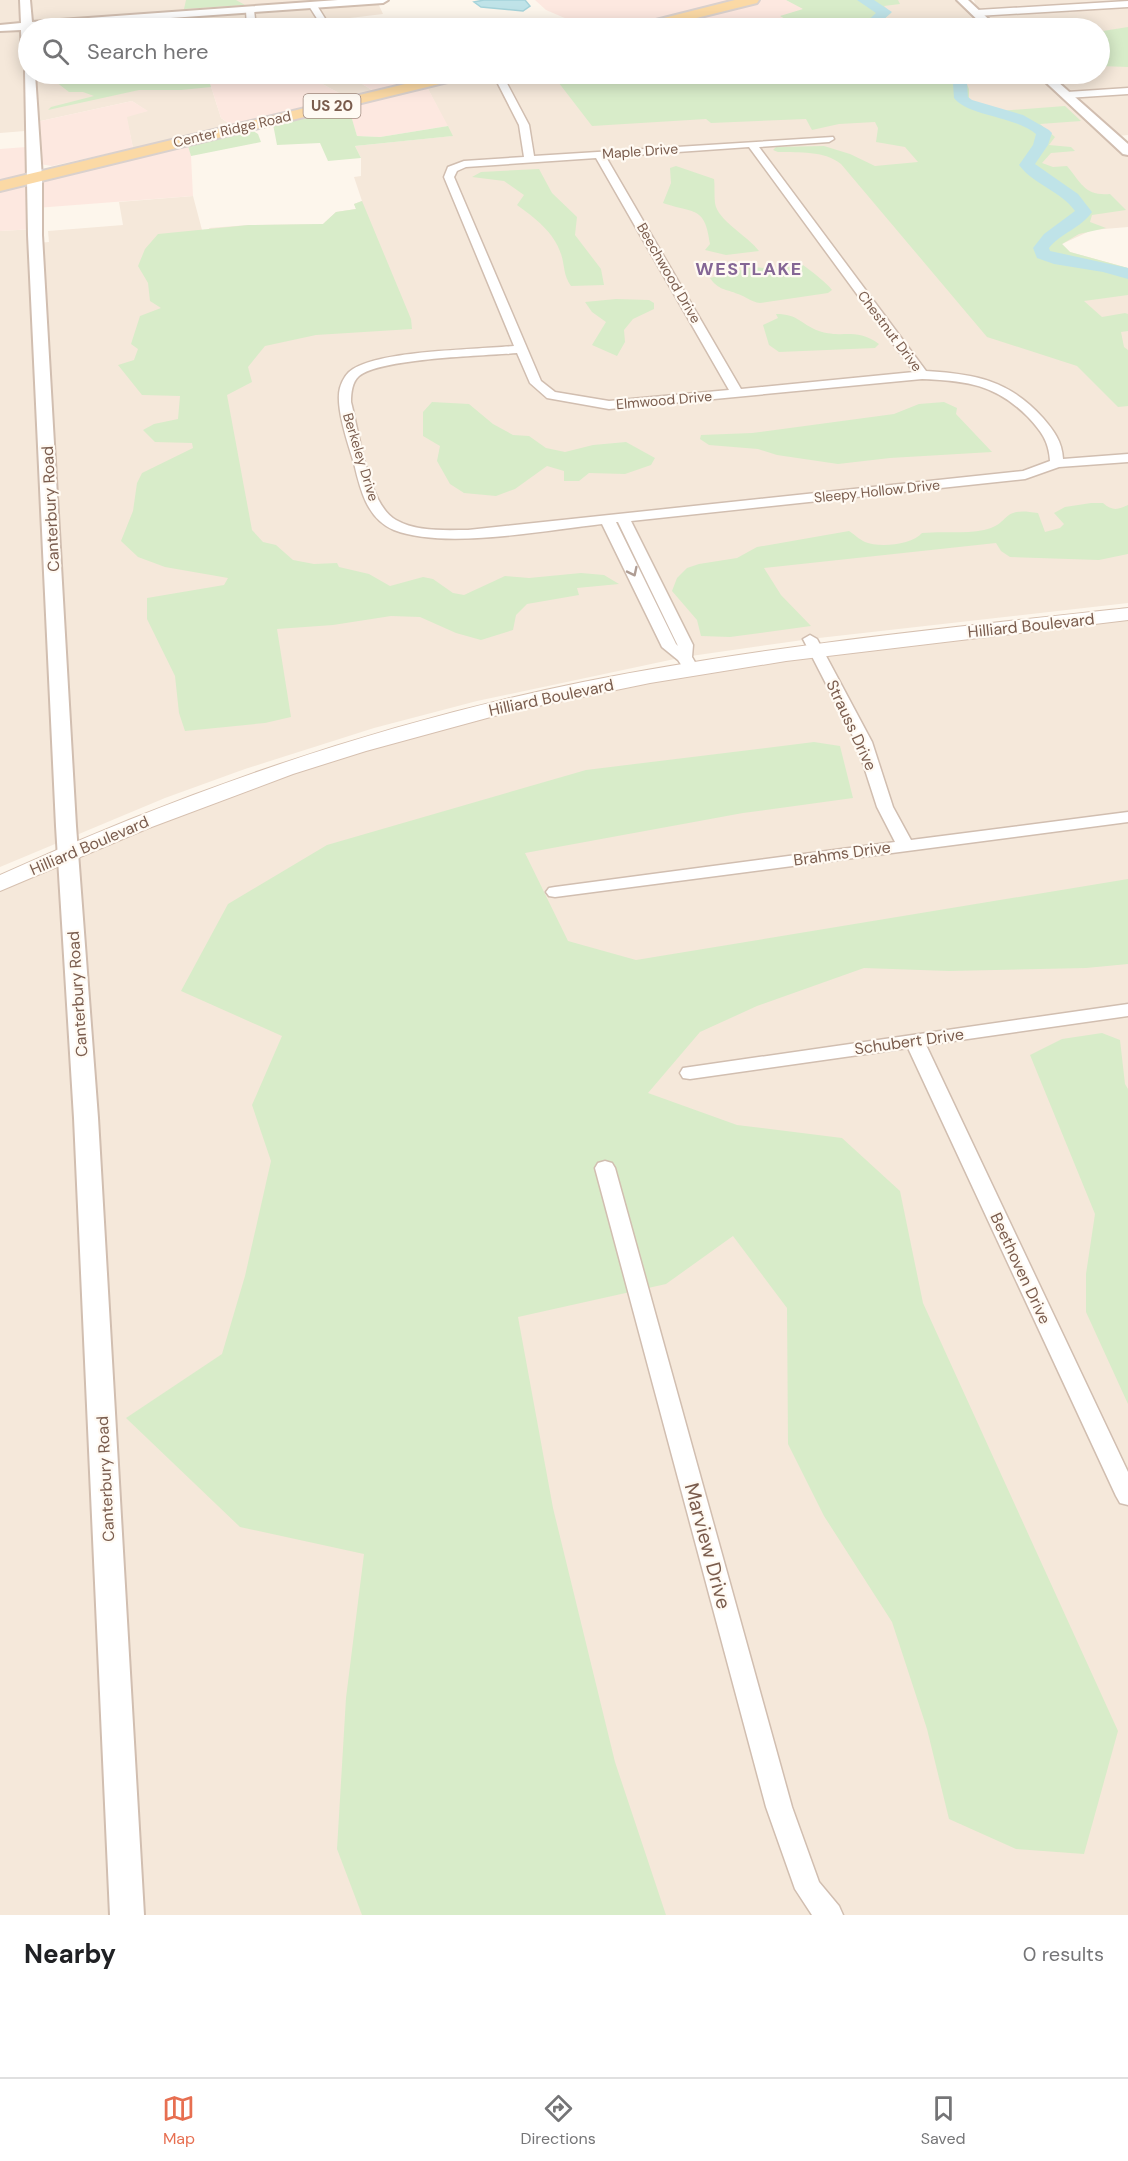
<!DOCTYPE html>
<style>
body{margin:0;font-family:"DM Sans",sans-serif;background:#f6f6f6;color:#202124}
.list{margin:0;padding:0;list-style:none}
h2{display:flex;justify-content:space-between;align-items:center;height:78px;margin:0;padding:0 24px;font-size:26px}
h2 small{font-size:20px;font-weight:400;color:#757577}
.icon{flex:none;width:33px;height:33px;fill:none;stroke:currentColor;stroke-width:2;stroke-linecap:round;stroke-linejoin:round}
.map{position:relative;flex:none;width:1128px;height:1915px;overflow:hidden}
.search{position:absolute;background:#fff;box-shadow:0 3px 15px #0003;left:18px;right:18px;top:18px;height:66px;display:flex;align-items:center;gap:15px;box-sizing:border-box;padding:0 21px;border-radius:33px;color:#757577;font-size:22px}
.sheet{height:162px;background:#fff}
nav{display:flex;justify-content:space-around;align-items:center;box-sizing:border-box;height:84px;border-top:2px solid #e0e0e0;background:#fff;font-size:16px;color:#757577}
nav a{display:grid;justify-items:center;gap:3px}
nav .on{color:#e76f51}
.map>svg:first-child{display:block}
.residential{fill:#f5e8da}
.commercial{fill:#fde8e0}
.green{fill:#d8ecc9}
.water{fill:#bfe3e8;stroke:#a5d3da;stroke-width:1.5}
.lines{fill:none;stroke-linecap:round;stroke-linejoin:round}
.river{fill:#bfe3e8;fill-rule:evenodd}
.minor-casing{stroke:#d1beb0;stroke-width:3}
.tertiary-casing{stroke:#d1beb0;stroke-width:4}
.secondary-casing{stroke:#d6c0b0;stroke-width:2}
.primary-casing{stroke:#dad1cd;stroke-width:4}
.minor{fill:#fff;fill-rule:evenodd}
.tertiary{fill:#fff;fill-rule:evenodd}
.secondary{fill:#fff;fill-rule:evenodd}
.primary{fill:#fbd9a5;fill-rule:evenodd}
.oneway{stroke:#af9d94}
.labels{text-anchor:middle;stroke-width:4.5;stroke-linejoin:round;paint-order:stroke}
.far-street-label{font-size:14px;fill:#7a5c4d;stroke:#fffaf3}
.shield{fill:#fffaf3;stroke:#a28b7f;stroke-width:1.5}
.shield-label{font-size:15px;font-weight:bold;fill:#7a5c4d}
.street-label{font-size:16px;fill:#7a5c4d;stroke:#fffaf3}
.far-district-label{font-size:18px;font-weight:bold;letter-spacing:1.5px;fill:#846695;stroke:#fffaf3}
.near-street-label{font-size:20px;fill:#7a5c4d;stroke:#fffaf3}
</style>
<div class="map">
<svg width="1128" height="1915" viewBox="0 0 1128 1915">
<rect width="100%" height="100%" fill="#fdf6ec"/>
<path class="residential" d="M0,0H23L25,131L0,133Z
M30,0H366L34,23L32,20Z
M786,0H962L992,28H801L780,16L803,9Z
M974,0H1128V89L1080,93L1066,90L1047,74H1100V28H999L976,8Z
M377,1L383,14L333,20L338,28H35Z
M33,74H207L221,118L231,125L133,148L126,116L147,111L132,101L36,122Z
M304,74H346L375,92L348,98Z
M464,74H1043L1128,151V227L1092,230L1062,244L1070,252L1128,268V603L810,639L684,657L477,701L374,728L245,769L165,798L0,867V231L35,229L36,243L49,242L48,231L123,225L119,202L193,196L202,230H210L209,228L249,225L323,224L336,212L356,209L354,204L362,201L354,177L361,176V158L355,146L452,136L425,83Z
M1128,92V135L1118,136L1075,98L1077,96Z
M1128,614V1915H0V884L349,750L691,669Z"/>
<path class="commercial" d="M535,0H731L628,28H588L546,10Z
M762,0H786L804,9L781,16L801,28H698L683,20Z
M207,74H304L348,98L231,125L221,118Z
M346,74H449L375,92Z
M426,85L448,126L380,137L357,136L348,106Z
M132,101L148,111L127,117L133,148L52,166L40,164L36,122Z
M187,140L191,156L193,196L36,208L35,229L0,231V186Z
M26,147L30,157L29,177L0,184V149Z"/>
<path class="green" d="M186,0H236L245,5L184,9Z
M786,0H898L900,4L884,6L891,13L877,25V28H801L780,16L803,9Z
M1128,27V67L1100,66V35L1105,34L1103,31Z
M82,74H207L211,87L181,90H139L48,110L51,107L94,96L83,92H69L56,82L82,78Z
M552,74H962L969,89V100L999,111L1065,106L1081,121L1040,124L1055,137L1049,145L1071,147L1075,151L1051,153L1042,163L1053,167L1067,166C1082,184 1085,196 1110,194L1126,210L1092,215L1090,222L1106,228L1079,234L1062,244L1070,252L1128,268V295L1084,301L1102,317L1125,313L1128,314V331L1121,332L1124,347L1128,350V406L1118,407L1077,366L987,337L841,164C823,150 800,153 778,152L773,150L776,147L824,146L850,154L875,166L918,162L905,147L876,142L878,128L875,122L839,124L812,130L806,119L711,123L706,119L592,126Z
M348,105L357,136L380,137L448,126L453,136L355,146L361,158L328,161L320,143L277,145L273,124Z
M250,129L258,134L261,142L191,156L188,146Z
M676,166L714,179C715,186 714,195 715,203C717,220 748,236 759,251L726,255L705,250L710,244C705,205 694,214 663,203L671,183L670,168Z
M539,169L552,193L577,217L575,235L601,269L604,285L571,286C563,275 565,266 561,254C554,232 535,218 517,205L524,195L504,181L472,177L481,172Z
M362,201L411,319L412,329L316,335L265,346L248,367L252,382L227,395L252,530L263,542L276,545L293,560L314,564L337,563L339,567L369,574L390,586L423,577L433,579L453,593L464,595L505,576L529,578L581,573L604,575L619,584L577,588L579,595L527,604L516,615L513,630L481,640L456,633L420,617L391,616L333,625L277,629L291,717L265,723L185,731L179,713L175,676L147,619V598L224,585L228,578L165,567L138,557L121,541L133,511L137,483L142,473L193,448L192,443L155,442L143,430L154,424L178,419L180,396L142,395L118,365L134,360L138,349L131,344L140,316L161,308L150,301L148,283L138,266L145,249L158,234L249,225L323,224L336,212L356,209L354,204Z
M803,265C810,270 826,282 832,290L828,293L760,303C751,302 747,297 738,294C726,289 718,290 710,278L753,267L777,269Z
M616,299L649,300L654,303V309L633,319L624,330L625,342L617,356L592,345L606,322L592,312L585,302Z
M776,314C799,314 800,324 819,331C843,339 855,327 879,344L875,348L779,352L769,345L763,325L778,318Z
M432,402L469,404L493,424L513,435L529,436L546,448L565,452L593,445L626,442L655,458L651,465L625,474L589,473L579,481H564V471L547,466L515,489L496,496L464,493L450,484L437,461L440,446L423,436V412Z
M944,402L957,408L956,414L992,452L890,458L838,464L777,455L758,449L709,445L700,439L701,435L752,433L894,414L919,404Z
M1091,503H1103C1112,511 1118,510 1128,505V554L1099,560L1010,557L1001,551L996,543L764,568L781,595L811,626L730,637L701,636L697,620L672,591L677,578L687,568L699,564L737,558L757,547L849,531C854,534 860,540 865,542C879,548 912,545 922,533C942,531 964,534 984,530C1012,524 999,506 1038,513L1045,532L1060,528L1064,524L1054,513L1065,507Z
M814,742L840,746L853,798L743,813L525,853L568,941L636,960L1128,879V964L1086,968L949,971L864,968L757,1006L700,1032L648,1093L737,1125L842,1138L900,1191L923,1303L1118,1731L1084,1854L1016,1849L949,1819L927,1729L892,1622L824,1516L788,1444L787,1308L733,1236L666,1284L518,1317L553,1508L615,1762L666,1915H362L337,1849L346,1698L364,1554L240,1527L126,1418L222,1354L245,1276L271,1161L252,1105L282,1036L181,991L228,904L327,845L586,770Z
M1102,1033L1120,1040L1125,1084L1128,1089V1404L1086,1312V1274L1095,1214L1030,1055L1062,1039Z"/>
<path class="water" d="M484,0H525L530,6L523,11L481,7L474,2Z"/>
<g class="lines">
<path class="river" d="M857,0H874L892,12L874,28H860L876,13Z
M944,74H959L967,83L968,97L972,100L1023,115L1049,130L1052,133L1048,145L1035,164L1078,194L1092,212C1081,228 1061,233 1049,248L1050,251L1128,268V279L1103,272L1054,264L1037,258L1033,248L1044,234L1075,211C1061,191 1034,185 1019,165L1033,145L1036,134C1014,116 968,116 954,98L953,84Z"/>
<defs>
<path id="minor" d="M1128,1V7L977,16L973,13L977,10Z
M310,4H316L331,28H323L309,6Z
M250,7L254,10L256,28H247L246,10Z
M493,74H502L529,125L534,156L833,137L834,139L829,142L759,147L926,371C975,374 1009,380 1043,418C1054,431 1062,441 1063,459L1128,454V462L1059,467L1025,479L631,521L693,645L692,657L699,669L691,674L686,672L678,660L662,647L602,524C547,530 445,550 394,530C367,519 360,489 354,463C348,444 335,406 340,388C342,381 346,373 353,369C385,350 474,350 514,346L444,177L448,167L464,161L524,157L519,125ZM749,147L914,372L741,389L606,157ZM596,158L729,390L609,401L555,392L541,381L454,177L457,171L466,167ZM517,353L530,383L547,398L609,409L922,379C967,381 995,384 1028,417C1041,431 1049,441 1050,461L1023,471L468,530C445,530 417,532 396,520C368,505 359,432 351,402C351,393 352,382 359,376C382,358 484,356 517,353ZM616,522H618L678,646L676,644Z
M1128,88V94L1067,98L1062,95L1067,92Z
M810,635L817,639L872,742L893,807L911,840L1128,812V822L555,897L549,896L546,892L549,888L555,887L895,842L877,807L856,742L803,639Z
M1128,1004V1016L926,1045L1128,1472V1505L1120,1503L1116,1496L908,1048L690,1079L683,1078L680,1073L683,1068L690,1067Z
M605,1161L612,1163L615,1168L792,1807L819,1882L839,1906L843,1915H812L795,1889L766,1807L595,1168L598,1163Z"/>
<path id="tertiary" d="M20,0H30L32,22L338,0H388L383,3L28,28V63L22,60L21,30L0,31V25L21,23Z
M957,0H968L998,28H986Z
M25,71L35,74L42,178V235L76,826L98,1118L144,1915H110L74,1118L56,826L28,235Z
M1037,74H1049L1128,144V155L1123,154Z"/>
<path id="secondary" d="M1128,608V620L786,661L650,683L509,712L366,751L293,774L149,828L0,891V875C187,790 381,723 583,682C763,646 946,628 1128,608Z"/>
<path id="primary" d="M735,0H759L757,3L656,28H634L636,25Z
M447,74H471L464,78L0,191V181Z"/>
</defs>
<use href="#minor" class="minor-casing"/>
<use href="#tertiary" class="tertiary-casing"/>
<use href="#secondary" class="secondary-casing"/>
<use href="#primary" class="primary-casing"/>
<use href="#minor" class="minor"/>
<use href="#tertiary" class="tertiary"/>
<use href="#secondary" class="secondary"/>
<use href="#primary" class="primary"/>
</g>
<defs><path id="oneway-chevron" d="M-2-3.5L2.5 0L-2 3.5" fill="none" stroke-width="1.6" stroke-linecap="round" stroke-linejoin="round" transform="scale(1.5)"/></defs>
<use class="oneway" href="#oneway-chevron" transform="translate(633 572) rotate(64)"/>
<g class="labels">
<g class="far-street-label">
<text transform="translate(232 129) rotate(-13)" y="5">Center Ridge Road</text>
<text transform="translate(640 151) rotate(-4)" y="5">Maple Drive</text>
<text transform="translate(669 273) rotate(60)" y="5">Beechwood Drive</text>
<text transform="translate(890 331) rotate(53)" y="5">Chestnut Drive</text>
<text transform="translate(664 400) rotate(-5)" y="5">Elmwood Drive</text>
<text transform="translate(361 457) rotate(73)" y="5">Berkeley Drive</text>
<text transform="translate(877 491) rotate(-6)" y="5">Sleepy Hollow Drive</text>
</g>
<rect class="shield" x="303.5" y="94" width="57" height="24" rx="4.5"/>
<g class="shield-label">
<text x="332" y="111">US 20</text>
</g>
<g class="street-label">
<text transform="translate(50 509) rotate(-93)" y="6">Canterbury Road</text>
<text transform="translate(1031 625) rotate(-6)" y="6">Hilliard Boulevard</text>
<text transform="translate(551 697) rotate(-12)" y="6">Hilliard Boulevard</text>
<text transform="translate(852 725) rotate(65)" y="6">Strauss Drive</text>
<text transform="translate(89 845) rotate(-23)" y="6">Hilliard Boulevard</text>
<text transform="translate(842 853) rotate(-8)" y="6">Brahms Drive</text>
<text transform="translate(77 994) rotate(-94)" y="6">Canterbury Road</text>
<text transform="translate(909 1041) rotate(-8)" y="6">Schubert Drive</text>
<text transform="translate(1021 1268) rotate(65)" y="6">Beethoven Drive</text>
<text transform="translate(105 1479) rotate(-93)" y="6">Canterbury Road</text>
</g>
<g class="far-district-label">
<text x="749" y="275">WESTLAKE</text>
</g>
<g class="near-street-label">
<text transform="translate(708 1546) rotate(75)" y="7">Marview Drive</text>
</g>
</g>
</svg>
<div class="search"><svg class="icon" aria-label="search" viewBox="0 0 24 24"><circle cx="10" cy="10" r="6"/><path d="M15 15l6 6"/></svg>Search here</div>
</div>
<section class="sheet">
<h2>Nearby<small>0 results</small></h2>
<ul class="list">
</ul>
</section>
<nav>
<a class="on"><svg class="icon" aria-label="map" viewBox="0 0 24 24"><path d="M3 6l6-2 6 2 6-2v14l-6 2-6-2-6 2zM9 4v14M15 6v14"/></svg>Map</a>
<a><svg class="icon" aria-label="directions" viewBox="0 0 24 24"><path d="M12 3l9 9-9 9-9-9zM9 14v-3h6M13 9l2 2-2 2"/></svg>Directions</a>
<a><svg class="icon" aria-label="saved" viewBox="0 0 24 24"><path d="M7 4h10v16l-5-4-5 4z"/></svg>Saved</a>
</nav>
